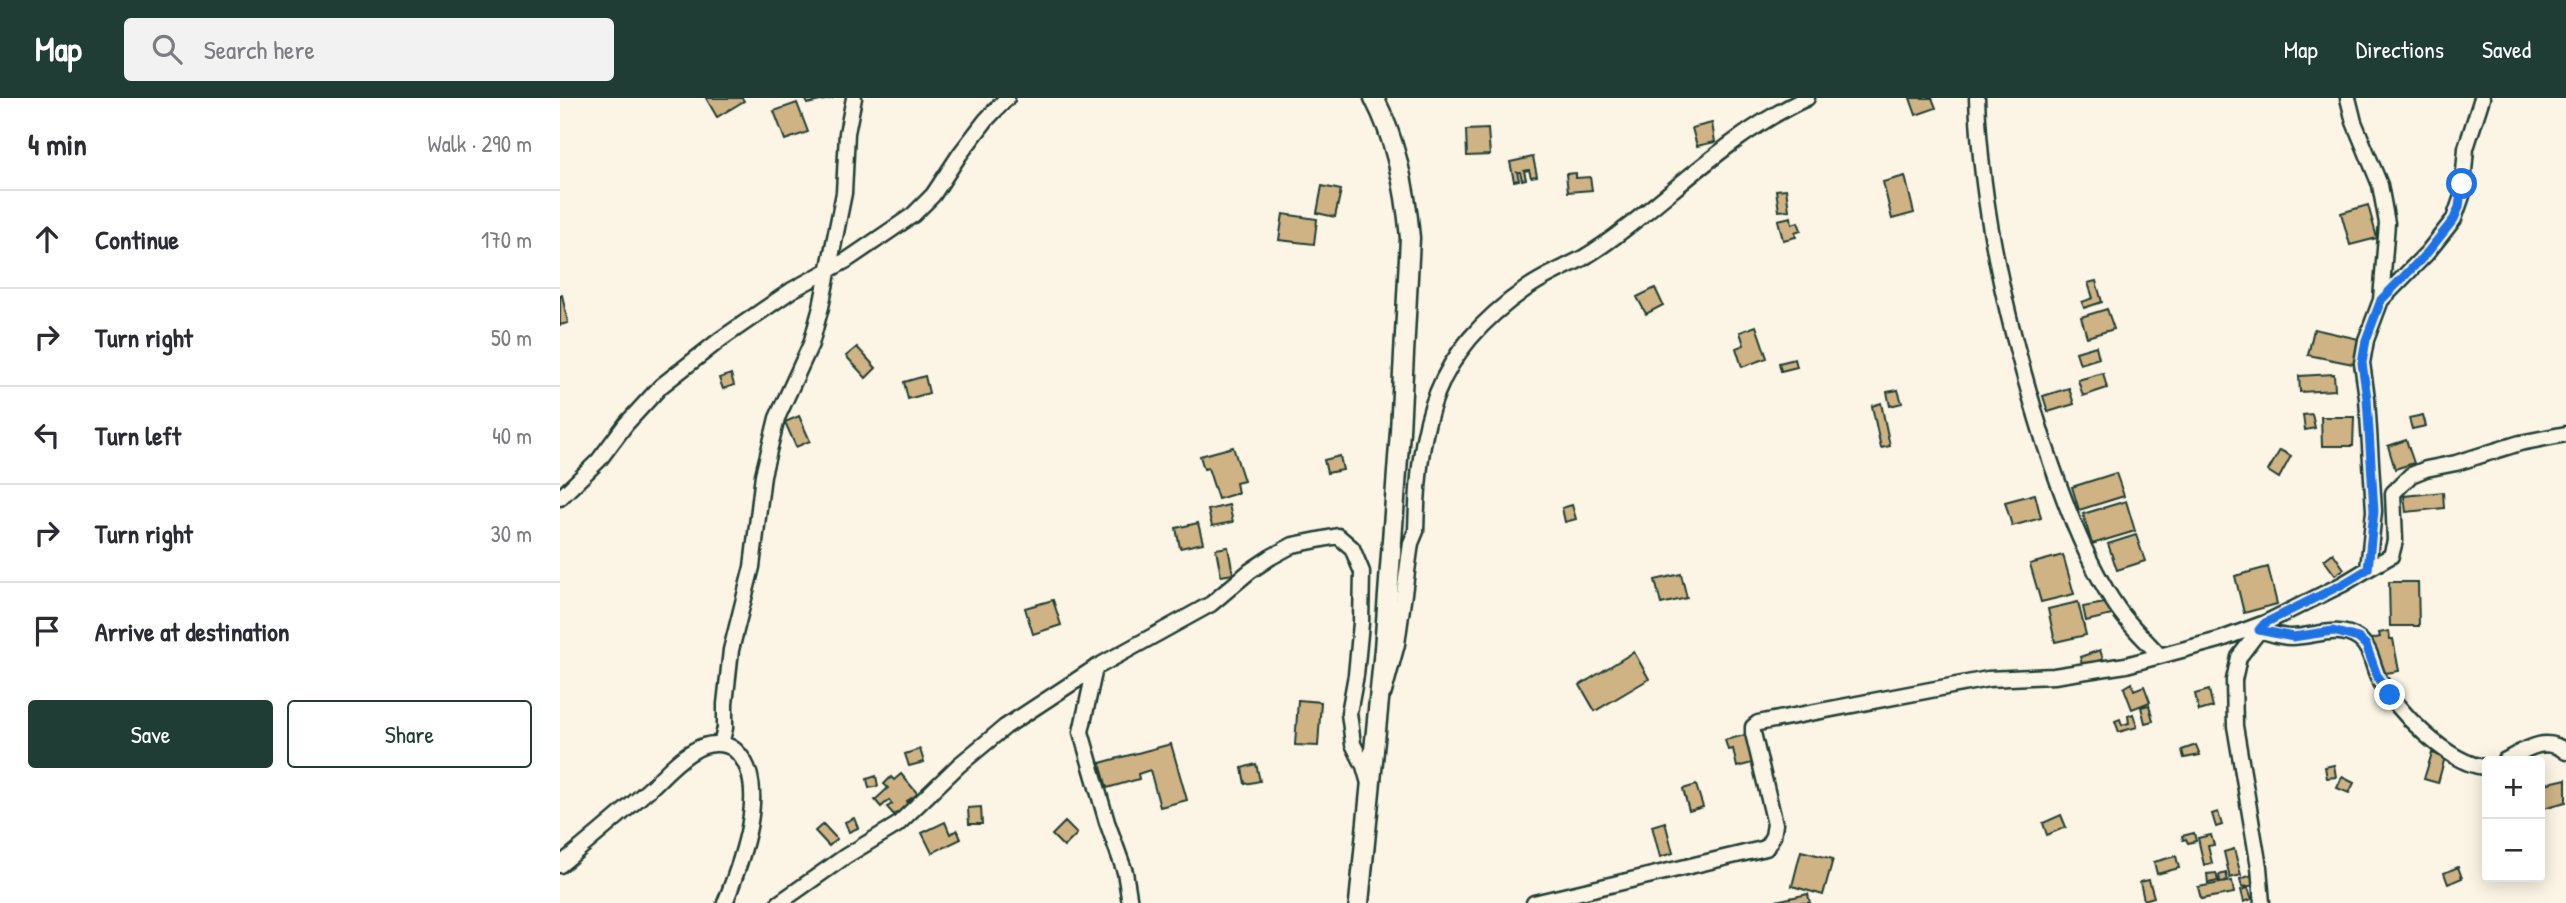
<!DOCTYPE html>
<meta charset="utf-8">
<style>
body{margin:0;font-family:"Patrick Hand",sans-serif;background:#f2f2f3;color:#2b2b33}
.controls{position:absolute;right:21px;bottom:21px;display:grid;overflow:hidden;border-radius:7px;box-shadow:0 4px 18px #0003}
.controls button{width:63px;height:63px;display:grid;place-items:center;padding:0;border:0;border-bottom:2px solid #e1e1e2;background:#fff;color:#2b2b33;font:35px sans-serif}
.stop{position:absolute;width:21px;height:21px;margin:-16px;border:5px solid #1a73e8;border-radius:50%;background:#fff}
.stop.end{background:#1a73e8;border-color:#fff;box-shadow:0 2px 7px #0008}
.list{margin:0;padding:0;list-style:none}
h2{display:flex;justify-content:space-between;align-items:center;height:91px;margin:0;padding:0 28px;font-size:30px}
h2 small{font-size:23px;font-weight:400;color:#7c7c81}
.list li{display:grid;grid-template-columns:46px 1fr auto;gap:21px;align-items:center;box-sizing:border-box;height:98px;padding:0 28px;border-top:2px solid #e1e1e2}
.list b{display:block;font-size:26px;white-space:nowrap}
.list em{font-size:23px;font-style:normal;color:#7c7c81}
.actions{display:flex;gap:14px;padding:21px 28px}
.actions a{flex:1;padding:16px 0;border:2px solid #1f3d34;border-radius:7px;text-align:center;font-size:24px;color:#1f3d34}
.actions .main{background:#1f3d34;color:#fff}
.icon{flex:none;width:38px;height:38px;fill:none;stroke:currentColor;stroke-width:2;stroke-linecap:round;stroke-linejoin:round}
.map{position:relative;flex:none;width:2006px;height:805px;overflow:hidden}
header{display:flex;align-items:center;gap:42px;box-sizing:border-box;height:98px;padding:0 35px;background:#1f3d34;color:#fff}
header strong{font-size:33px}
nav{display:flex;gap:38px;margin-inline-start:auto;font-size:24px}
.search{width:490px;height:63px;background:#f2f2f3;display:flex;align-items:center;gap:18px;box-sizing:border-box;padding:0 24px;border-radius:7px;color:#7c7c81;font-size:26px}
main{display:flex}
aside{flex:1;background:#fff}
.map>svg:first-child{display:block}
.building{fill:#cfb384;stroke:#1f3d34;stroke-width:2}
.lines{fill:none;stroke-linecap:round;stroke-linejoin:round}
.minor-casing{stroke:#1f3d34;stroke-width:19}
.tertiary-casing{stroke:#1f3d34;stroke-width:23}
.minor{stroke:#fcf5e5;stroke-width:14}
.tertiary{stroke:#fcf5e5;stroke-width:18}
.route{stroke:#1a73e8;stroke-width:9}
</style>
<header>
<strong>Map</strong>
<div class="search"><svg class="icon" aria-label="search" viewBox="0 0 24 24"><circle cx="10" cy="10" r="6"/><path d="M15 15l6 6"/></svg>Search here</div>
<nav><a>Map</a><a>Directions</a><a>Saved</a></nav>
</header>
<main>
<aside>
<h2>4 min<small>Walk · 290 m</small></h2>
<ul class="list">
<li><svg class="icon" aria-label="ahead" viewBox="0 0 24 24"><path d="M12 20V5M6 11l6-6 6 6"/></svg><div><b>Continue</b></div><em>170 m</em></li>
<li><svg class="icon" aria-label="right" viewBox="0 0 24 24"><path d="M7 20v-9h11M14 6l5 5-5 5"/></svg><div><b>Turn right</b></div><em>50 m</em></li>
<li><svg class="icon" aria-label="left" viewBox="0 0 24 24"><path d="M17 20v-9H6M10 6l-5 5 5 5"/></svg><div><b>Turn left</b></div><em>40 m</em></li>
<li><svg class="icon" aria-label="right" viewBox="0 0 24 24"><path d="M7 20v-9h11M14 6l5 5-5 5"/></svg><div><b>Turn right</b></div><em>30 m</em></li>
<li><svg class="icon" aria-label="arrive" viewBox="0 0 24 24"><path d="M6 21V4h12l-3 4 3 4H6"/></svg><div><b>Arrive at destination</b></div></li>
</ul>
<div class="actions"><a class="main">Save</a><a>Share</a></div>
</aside>
<div class="map">
<svg width="2006" height="805" viewBox="0 0 2006 805">
<rect width="100%" height="100%" fill="#fcf5e5"/>
<filter id="ink" filterUnits="userSpaceOnUse"><feTurbulence type="fractalNoise" baseFrequency=".0143" numOctaves="2"/><feDisplacementMap in="SourceGraphic" scale="14" xChannelSelector="R" yChannelSelector="G"/><feConvolveMatrix kernelMatrix="1 2 1 2 8 2 1 2 1" color-interpolation-filters="sRGB"/></filter>
<g filter="url(#ink)">
<path class="building" d="M146,0H182L184,3L157,19Z
M246,0H273L247,6Z
M1350,0H1372L1376,10L1356,17Z
M237,5L248,34L225,42L214,13Z
M1152,25L1155,44L1137,48L1132,30Z
M928,31L930,57L907,58L906,32Z
M973,59L977,78L971,79L969,72L964,73L966,81L962,82L960,74H957L959,82L954,83L950,64Z
M1016,75V80L1030,79L1032,92L1008,94L1006,76Z
M1345,78L1354,115L1332,121L1323,84Z
M762,88L781,92L775,119L757,115Z
M1226,91L1229,112L1219,113L1216,92Z
M1808,107L1817,140L1790,147L1781,115Z
M723,116L757,121L754,146L719,142Z
M1231,119L1232,126L1238,124L1241,132L1235,134L1236,139L1223,142L1218,122Z
M1536,183L1542,204L1524,210L1522,204L1533,200L1528,185Z
M1095,190L1103,207L1086,216L1077,199Z
M2,197L8,225L0,227V198Z
M1547,211L1554,231L1527,239L1521,219Z
M1196,228L1207,260L1182,269L1176,250L1184,247L1180,234Z
M1754,231L1803,242L1798,267L1748,257Z
M1536,248L1539,260L1520,266L1516,254Z
M297,249L316,270L306,280L286,258Z
M1235,261L1237,269L1221,273L1219,265Z
M1543,275L1547,290L1523,298L1518,282Z
M171,276L174,287L163,291L159,280Z
M1774,276L1775,292L1740,294L1739,278Z
M365,278L369,295L348,301L344,284Z
M1509,290L1514,306L1488,314L1483,298Z
M1338,292L1342,305L1330,308L1327,294Z
M1321,305L1330,348L1321,350L1312,308Z
M1752,316L1755,330L1745,332L1743,317Z
M1863,317L1866,328L1852,331L1849,320Z
M239,318L250,343L236,349L225,324Z
M1761,319H1794L1793,348H1762Z
M1846,342L1854,365L1835,371L1828,348Z
M673,349L684,383L676,385L678,395L658,401L648,370L644,371L640,358Z
M1720,352L1731,358L1719,380L1708,373Z
M780,358L783,372L767,375L764,362Z
M1556,375L1564,398L1519,412L1512,389Z
M1883,394L1884,410L1846,414L1844,398Z
M1475,396L1481,420L1452,428L1445,404Z
M1566,403L1575,433L1532,446L1523,416Z
M669,407L673,424L652,428L648,412Z
M1012,407L1016,421L1005,424L1002,410Z
M638,425L643,445L620,450L616,430Z
M1576,437L1585,463L1557,472L1548,446Z
M668,449L673,476L661,478L656,451Z
M1773,455L1784,471L1775,477L1764,462Z
M1503,457L1514,496L1481,504L1470,466Z
M1708,469L1717,506L1684,515L1675,478Z
M1121,476L1127,500L1101,506L1095,482Z
M1829,484H1858L1859,528H1830Z
M493,502L501,527L473,536L465,510Z
M1518,504L1526,537L1495,544L1488,511Z
M1550,504L1552,517L1526,523L1523,509Z
M1829,533L1830,541H1833L1839,573L1819,576L1812,541L1820,539L1819,535Z
M1540,552L1543,561L1523,569L1520,559Z
M1074,554L1089,581L1035,613L1020,587Z
M1572,585L1574,592L1584,588L1590,604L1572,611L1564,590Z
M1649,592L1653,609L1639,613L1635,596Z
M738,602L761,604L758,648L735,647Z
M1589,607L1593,623L1585,625L1581,609Z
M1573,616L1577,629L1559,634L1555,623L1560,621L1562,627L1569,625L1568,618Z
M1189,636L1196,664L1177,669L1173,651L1168,652L1165,642Z
M611,646L627,702L600,709L590,672L578,676L579,681L547,690L540,665Z
M1636,647L1640,657L1624,660L1622,652Z
M360,651L364,664L349,668L345,656Z
M1872,655L1885,659L1878,685L1864,681Z
M696,666L700,683L685,686L682,670Z
M1774,667L1776,679L1767,680L1765,669Z
M341,676L358,696L347,703L352,708L341,717L338,714L334,717L327,709L332,706L329,702L321,709L315,702L328,690L324,686L331,679L334,682Z
M316,678L318,688L309,690L307,681Z
M1782,679L1794,685L1789,695L1777,690Z
M2006,681V704L1980,711V687Z
M1136,687L1143,709L1129,713L1123,691Z
M421,709L422,726H409L408,710Z
M1658,714L1662,727L1656,729L1652,716Z
M1501,717L1506,729L1487,737L1483,725Z
M294,720L298,730L289,734L285,724Z
M385,724L390,736L397,732L401,741L372,755L362,735Z
M505,724L517,736L504,749L492,737Z
M1105,724L1113,755L1100,759L1092,728Z
M263,726L277,741L269,748L255,733Z
M1634,735L1636,743L1628,745L1626,741L1623,742L1622,738Z
M1651,737L1654,747L1648,748L1652,765L1644,767L1638,740Z
M1674,751L1681,777L1670,780L1664,754Z
M1241,753L1273,761L1263,797L1232,788Z
M1616,758L1619,770L1597,776L1594,764Z
M1898,769L1902,780L1888,786L1884,775Z
M1656,775L1658,783L1648,785L1647,776Z
M1666,775L1668,783L1660,784L1659,777Z
M1695,776L1697,787L1682,789L1680,781Z
M1589,782L1594,799L1584,802L1580,784Z
M1672,783L1674,795L1641,801L1638,789Z
M1688,790L1692,801L1684,804L1681,792Z
M1248,796L1250,805H1217L1216,803Z"/>
<g class="lines">
<defs>
<path id="minor" d="M1417,0C1421,117 1449,232 1484,344C1502,397 1525,463 1557,509C1568,526 1585,541 1599,557
M1821,202L1867,155L1894,121L1902,98L1906,50L1922,0
M0,400L39,362L66,326L101,288L161,241L232,192L287,162L353,117L373,97L400,56L426,22L447,0
M1808,471L1831,458L1835,443L1833,395L1851,377L1866,371L1896,365L1960,345L2006,336
M1699,532C1710,535 1720,539 1731,539C1754,539 1778,526 1799,541C1811,550 1812,566 1818,579C1833,610 1891,669 1927,669
M535,570L521,634L547,724L565,774L570,805
M824,594L837,546L851,445L856,433C859,324 872,256 967,190C984,178 1004,170 1023,160C1038,151 1052,141 1066,130C1125,84 1179,31 1247,0
M161,646L165,630V606L171,552L192,469L203,377L217,320L251,246L261,209L284,95L287,35L294,0
M1944,663C1963,653 1986,636 2006,654
M0,767C29,743 58,719 86,694C102,680 116,662 135,652C146,645 165,643 175,652C212,685 180,767 165,805
M219,805L286,758L337,727L399,667L445,629L535,570L651,506L690,473L711,459L733,447L778,438L792,450L802,474L801,525L796,577L789,615L793,646L804,668L808,682
M974,805L1206,750L1213,738L1215,726L1193,635V629L1198,625L1428,581L1494,578L1566,567L1659,542L1705,525
M1702,805L1699,769L1675,628L1674,582L1679,559L1705,525L1783,486L1808,471L1814,413L1807,300L1802,265L1806,242L1821,202L1827,125L1820,87L1794,24L1788,0"/>
<path id="tertiary" d="M799,805L824,551L840,333L850,140C846,94 836,42 814,0"/>
</defs>
<use href="#minor" class="minor-casing"/>
<use href="#tertiary" class="tertiary-casing"/>
<use href="#minor" class="minor"/>
<use href="#tertiary" class="tertiary"/>
</g>
</g>
<g class="lines" filter="url(#ink)">
<path class="route" d="M1830,597L1818,580L1806,547L1798,540L1773,533L1733,539L1699,532L1705,525L1783,486L1808,471L1814,413L1807,300L1802,265L1806,242L1821,202L1867,155L1894,121L1899,109L1902,86"/>
</g>
</svg>
<div class="controls">
<button>+</button>
<button>−</button>
</div>
<div class="stop" style="left:1902px;top:86px"></div>
<div class="stop end" style="left:1830px;top:597px"></div>
</div>
</main>
